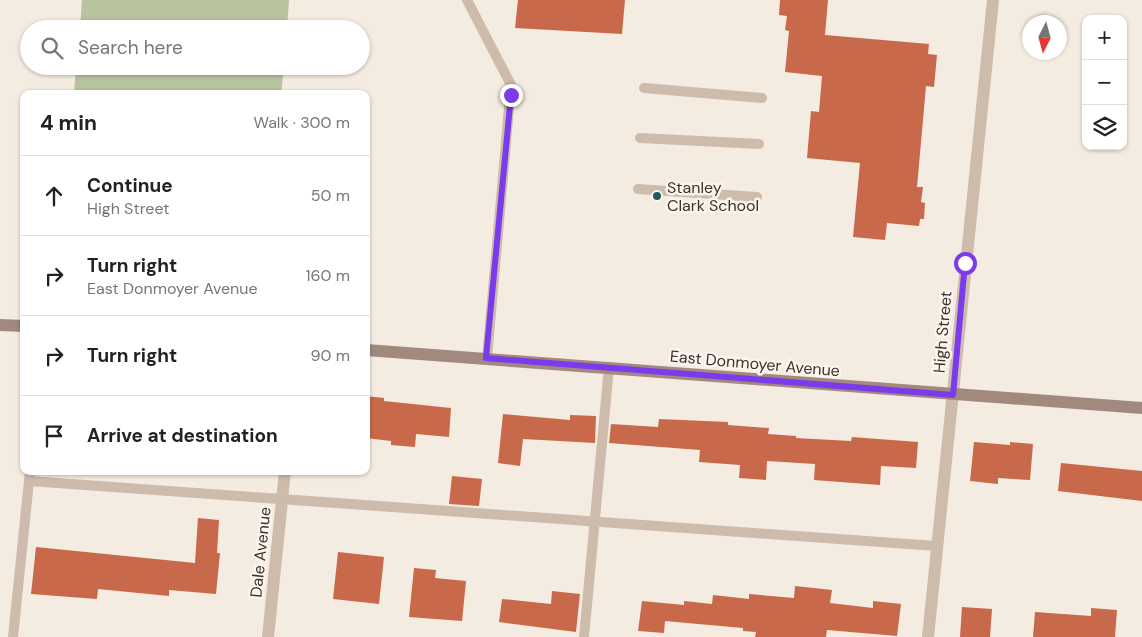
<!DOCTYPE html>
<meta charset="utf-8">
<style>
body{margin:0;font-family:"DM Sans",sans-serif;background:#f2f2f2;color:#222}
.controls{position:absolute;right:15px;top:15px;display:grid;overflow:hidden;border-radius:10px;box-shadow:0 1px 4px #0004}
.controls button{width:45px;height:45px;display:grid;place-items:center;padding:0;border:0;border-bottom:1px solid #e0e0e0;background:#fff;color:#222;font:25px sans-serif}
.compass{position:absolute;left:1022px;top:15px;width:45px;height:45px;border-radius:50%;background:#fff;box-shadow:0 1px 4px #0004;rotate:186deg}
.stop{position:absolute;width:15px;height:15px;margin:-11px;border:4px solid #7c3aed;border-radius:50%;background:#fff}
.stop.end{background:#7c3aed;border-color:#fff;box-shadow:0 1px 5px #0008}
.list{margin:0;padding:0;list-style:none}
h2{display:flex;justify-content:space-between;align-items:center;height:65px;margin:0;padding:0 20px;font-size:21px}
h2 small{font-size:16px;font-weight:400;color:#767676}
.list li{display:grid;grid-template-columns:32px 1fr auto;gap:15px;align-items:center;box-sizing:border-box;height:80px;padding:0 20px;border-top:1px solid #e0e0e0}
.list b{display:block;font-size:19px;white-space:nowrap}
.list p{margin:0;font-size:16px;white-space:nowrap;color:#767676}
.list em{font-size:16px;font-style:normal;color:#767676}
.icon{flex:none;width:28px;height:28px;fill:none;stroke:currentColor;stroke-width:2;stroke-linecap:round;stroke-linejoin:round}
.map{position:relative;flex:none;width:1142px;height:637px;overflow:hidden}
.search{position:absolute;background:#fff;box-shadow:0 1px 4px #0004;left:20px;top:20px;width:350px;height:55px;display:flex;align-items:center;gap:12px;box-sizing:border-box;padding:0 18px;border-radius:28px;color:#767676;font-size:19px}
.panel{position:absolute;background:#fff;box-shadow:0 1px 4px #0004;left:20px;top:90px;width:350px;height:385px;border-radius:10px}
.map>svg:first-child{display:block}
.green{fill:#b8c4a0}
.building{fill:#c8694b}
.lines{fill:none;stroke-linecap:round;stroke-linejoin:round}
.lane{stroke:#cdbbac;stroke-width:10}
.street{stroke:#cdbbac;stroke-width:12}
.secondary{stroke:#a18a7d;stroke-width:12}
.route{stroke:#7c3aed;stroke-width:6}
.poi-dot{fill:#1f5a5e;stroke:#fbf5ee;stroke-width:2}
.labels{text-anchor:middle;stroke-width:5;stroke-linejoin:round;paint-order:stroke}
.poi-label{font-size:16px;fill:#3b302b;stroke:#fbf5ee;text-anchor:start}
.street-label{font-size:16px;fill:#3b302b;stroke:#fbf5ee}
</style>
<div class="map">
<svg width="1142" height="637" viewBox="0 0 1142 637">
<rect width="100%" height="100%" fill="#f4ebe1"/>
<path class="green" d="M82,0H289L287,29H80Z
M76,66H284L281,94H74Z"/>
<path class="building" d="M518,0H625L622,34L515,28Z
M780,0H828L825,35L929,44L928,54L937,55L934,87L926,86L917,187H923L921,202L925,203L924,219H920L919,226L887,223L885,240L853,237L860,163L807,158L811,111L819,112L822,76L785,72L789,31L785,30L787,16L779,15Z
M366,396L384,398V401L451,408L449,437L416,434L415,447L391,445V441L366,438Z
M503,414L570,420V415L596,416L595,443L523,439L520,466L498,463Z
M659,419L728,422V425L769,428L768,434L796,436V438L851,441L852,437L918,442L916,468L881,466L880,485L814,480L815,464L767,461L766,480L739,478L740,465L699,462L700,450L609,443L611,424L658,427Z
M974,442L1010,445V442L1033,444L1030,480L998,478V484L970,481Z
M1061,463L1142,471V501L1058,491Z
M452,476L482,479L479,506L449,504Z
M198,518L219,520L217,553H220L216,594L169,590V596L98,589L97,599L31,594L36,547L195,563Z
M338,552L384,557L379,604L333,599Z
M414,568L436,570L435,578L466,581L462,621L409,617Z
M795,586L832,590L830,603L873,608V601L901,604L897,636L827,630L826,637H755L756,632L743,631V628L665,621L664,633L638,631L642,601L684,605V601L712,604L713,595L749,599V594L794,598Z
M552,591L580,594L576,632L499,622L502,599L551,604Z
M962,607L992,609L990,637H960Z
M1091,608L1117,610L1115,637H1033L1035,612L1091,616Z"/>
<g class="lines">
<path class="lane" d="M467,0L511,85L487,358
M644,88L762,98
M640,138L759,144
M638,189L757,197
M29,481L936,546
M13,637L30,471
M584,637L609,367"/>
<path class="street" d="M268,637L285,471
M928,637L993,0"/>
<path class="secondary" d="M0,325L24,326
M366,350L1142,408"/>
</g>
<g class="lines">
<path class="route" d="M511,95L486,358L953,395L965,263"/>
</g>
<circle class="poi-dot" cx="657" cy="196" r="5"/>
<g class="labels">
<g class="poi-label">
<text x="667" y="193">Stanley<tspan x="667" dy="18">Clark School</tspan></text>
</g>
<g class="street-label">
<text transform="translate(942 332) rotate(-85)" y="6">High Street</text>
<text transform="translate(755 363) rotate(5)" y="6">East Donmoyer Avenue</text>
<text transform="translate(260 552) rotate(-84)" y="6">Dale Avenue</text>
</g>
</g>
</svg>
<div class="controls">
<button>+</button>
<button>−</button>
<button><svg class="icon" aria-label="layers" viewBox="0 0 24 24"><path d="M12 4l9 5-9 5-9-5zM3 14l9 5 9-5"/></svg></button>
</div>
<svg class="compass" viewBox="-18 -18 36 36"><path d="M0-13l5 13h-10z" fill="#e53935"/><path d="M0 13l5-13h-10z" fill="#767676"/></svg>
<div class="stop" style="left:965px;top:263px"></div>
<div class="stop end" style="left:511px;top:95px"></div>
<div class="search"><svg class="icon" aria-label="search" viewBox="0 0 24 24"><circle cx="10" cy="10" r="6"/><path d="M15 15l6 6"/></svg>Search here</div>
<section class="panel">
<h2>4 min<small>Walk · 300 m</small></h2>
<ul class="list">
<li><svg class="icon" aria-label="ahead" viewBox="0 0 24 24"><path d="M12 20V5M6 11l6-6 6 6"/></svg><div><b>Continue</b><p>High Street</p></div><em>50 m</em></li>
<li><svg class="icon" aria-label="right" viewBox="0 0 24 24"><path d="M7 20v-9h11M14 6l5 5-5 5"/></svg><div><b>Turn right</b><p>East Donmoyer Avenue</p></div><em>160 m</em></li>
<li><svg class="icon" aria-label="right" viewBox="0 0 24 24"><path d="M7 20v-9h11M14 6l5 5-5 5"/></svg><div><b>Turn right</b></div><em>90 m</em></li>
<li><svg class="icon" aria-label="arrive" viewBox="0 0 24 24"><path d="M6 21V4h12l-3 4 3 4H6"/></svg><div><b>Arrive at destination</b></div></li>
</ul>
</section>
</div>
